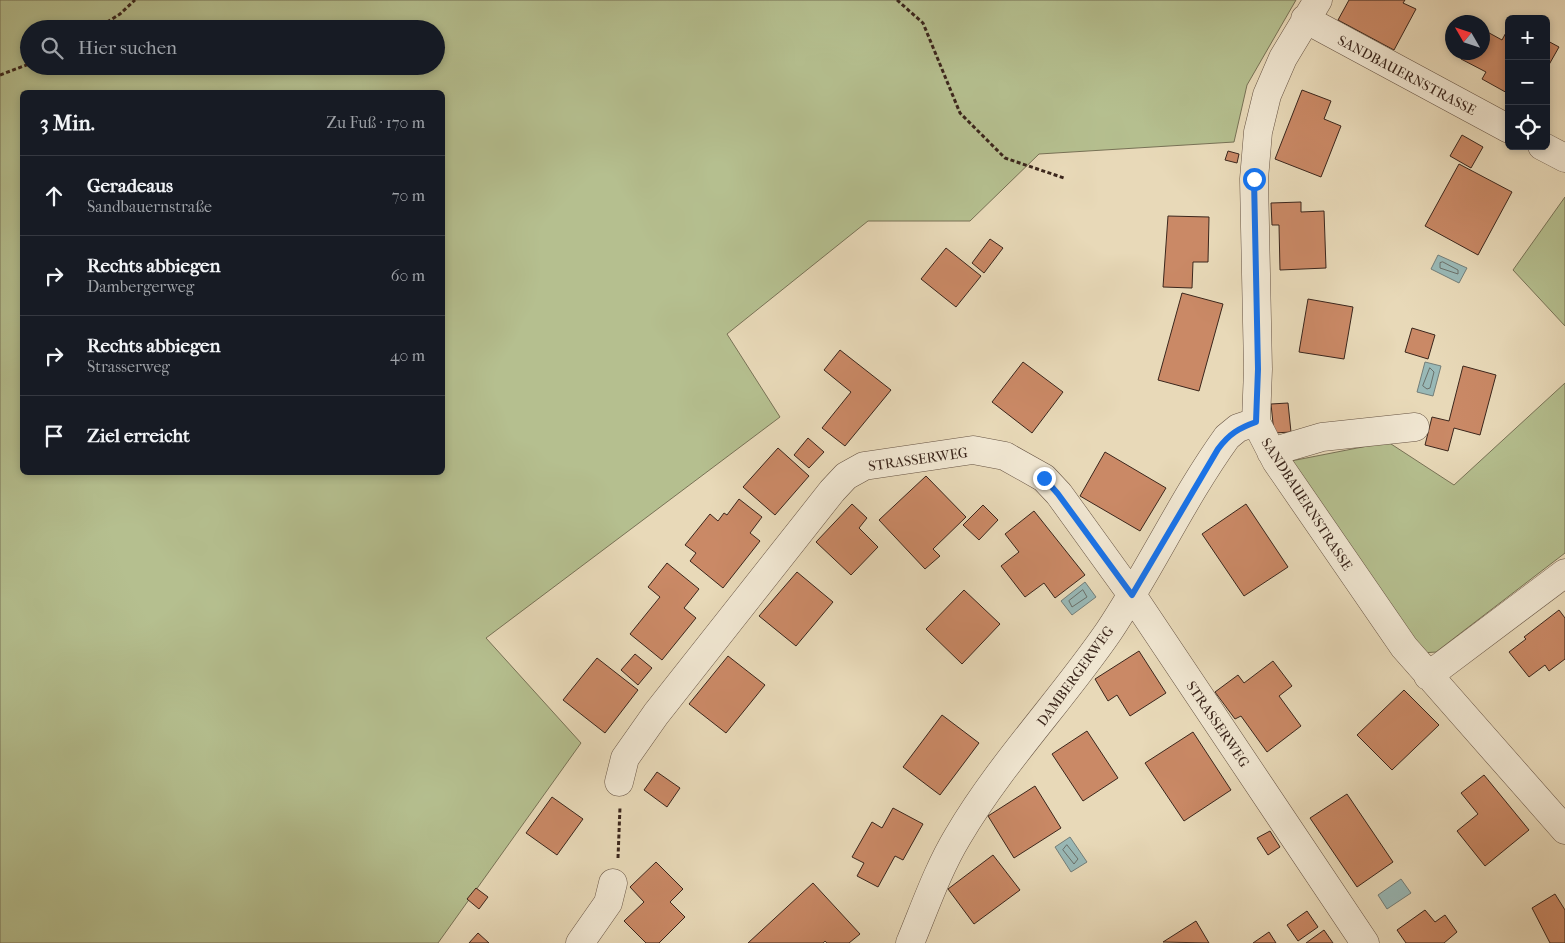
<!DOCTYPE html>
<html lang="de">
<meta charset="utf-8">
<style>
body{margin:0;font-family:"IM FELL French Canon",serif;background:#20242c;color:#f1f3f6}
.controls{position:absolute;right:15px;top:15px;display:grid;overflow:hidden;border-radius:8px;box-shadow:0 2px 8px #0003}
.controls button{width:45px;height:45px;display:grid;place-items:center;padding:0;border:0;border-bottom:1px solid #363941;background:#171b24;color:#f1f3f6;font:25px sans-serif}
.compass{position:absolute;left:1445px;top:15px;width:45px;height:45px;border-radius:50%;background:#171b24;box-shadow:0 2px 8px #0003;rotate:309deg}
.stop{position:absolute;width:15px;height:15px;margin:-11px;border:4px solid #1a73e8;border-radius:50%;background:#fff}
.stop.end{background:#1a73e8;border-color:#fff;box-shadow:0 1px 5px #0008}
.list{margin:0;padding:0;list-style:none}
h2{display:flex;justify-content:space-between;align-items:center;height:65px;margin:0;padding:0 20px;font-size:21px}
h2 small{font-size:16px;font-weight:400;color:#9ea1a6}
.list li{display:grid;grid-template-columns:32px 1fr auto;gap:15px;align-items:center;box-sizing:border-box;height:80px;padding:0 20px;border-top:1px solid #363941}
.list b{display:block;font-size:19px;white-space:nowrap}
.list p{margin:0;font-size:16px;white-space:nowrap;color:#9ea1a6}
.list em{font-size:16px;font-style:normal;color:#9ea1a6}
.icon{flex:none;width:28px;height:28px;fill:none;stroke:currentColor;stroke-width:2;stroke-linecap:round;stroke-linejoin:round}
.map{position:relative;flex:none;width:1565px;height:943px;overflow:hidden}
.search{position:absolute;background:#171b24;box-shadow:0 2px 8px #0003;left:20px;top:20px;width:425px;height:55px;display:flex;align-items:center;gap:12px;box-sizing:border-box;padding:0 18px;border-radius:28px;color:#9ea1a6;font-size:19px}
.panel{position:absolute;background:#171b24;box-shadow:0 2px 8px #0003;left:20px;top:90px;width:425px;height:385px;border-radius:8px}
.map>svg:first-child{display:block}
.green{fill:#b5bf8f;stroke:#787256;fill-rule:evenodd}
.water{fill:#99b9b7;stroke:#737e79}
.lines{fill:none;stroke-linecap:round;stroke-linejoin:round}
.shore{stroke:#6a706a;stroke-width:1}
.building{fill:#ca8966;stroke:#3b261c}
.minor-casing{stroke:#665343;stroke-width:29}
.path{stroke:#3b261c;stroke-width:3;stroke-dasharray:4 2.5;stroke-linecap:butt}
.minor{stroke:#f0e6d1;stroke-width:28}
.route{stroke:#1a73e8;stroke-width:6}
.labels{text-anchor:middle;stroke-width:4.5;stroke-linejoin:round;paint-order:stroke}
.street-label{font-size:14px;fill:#3b261c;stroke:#f0e6d1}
</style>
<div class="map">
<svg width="1565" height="943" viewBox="0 0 1565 943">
<rect width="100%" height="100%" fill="#e8d9b8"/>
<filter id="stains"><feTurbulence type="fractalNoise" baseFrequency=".004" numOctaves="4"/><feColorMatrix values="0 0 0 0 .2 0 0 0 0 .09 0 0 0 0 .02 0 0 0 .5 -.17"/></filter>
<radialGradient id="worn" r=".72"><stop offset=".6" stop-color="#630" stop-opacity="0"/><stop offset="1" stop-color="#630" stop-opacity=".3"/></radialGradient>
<path class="green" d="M0,0H1296L1247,85L1234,142L1039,154L970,221H868L727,334L780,417L486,638L581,743L438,943H0ZM29,29H436V66H29ZM22,92H442V472H22Z
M1565,197V326L1513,270Z
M1565,383V553L1436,652L1422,653L1291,461L1388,442L1454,485Z"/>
<path class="water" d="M1438,255L1467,268L1459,283L1431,269Z
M1425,362L1441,366L1433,396L1417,392Z
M1085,582L1096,597L1072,615L1061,601Z
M1070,837L1087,862L1071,872L1055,847Z
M1401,879L1411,893L1387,909L1378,895Z"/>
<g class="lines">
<path class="shore" d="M1443,262L1458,270V274L1440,268V263Z
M1430,368L1434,372L1430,388L1427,389L1423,386Z
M1083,590L1087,597L1072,607L1069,601Z
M1067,845L1078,859L1074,864L1063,850Z"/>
</g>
<path class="building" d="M1349,0H1405L1403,3L1416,9L1394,50L1338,20Z
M1509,27V94L1482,79L1486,72L1461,59L1464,52H1482V29L1502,40Z
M1546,40L1559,47L1546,70Z
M1302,90L1331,101L1324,119L1341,126L1321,177L1275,159Z
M1462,135L1483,147L1471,168L1450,156Z
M1228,151L1239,154L1237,163L1225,160Z
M1459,164L1512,192L1478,255L1425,226Z
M1301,202V212L1324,211L1326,268L1280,270L1279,225H1272L1271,203Z
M1168,216L1209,217L1208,262H1193L1192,288L1163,287Z
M990,239L1003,248L984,273L972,263Z
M946,248L981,276L956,307L921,279Z
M1182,293L1223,304L1199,391L1158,380Z
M1308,299L1353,307L1344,359L1299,352Z
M1412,328L1435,335L1428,359L1405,352Z
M840,350L891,390L845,446L822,428L851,392L824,370Z
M1023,362L1063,392L1032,433L992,402Z
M1463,366L1496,375L1480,435L1454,428L1448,451L1425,445L1432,417L1449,421Z
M1288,403L1291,432L1274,433L1271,404Z
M808,438L824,452L809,468L794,455Z
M778,448L809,476L775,515L743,487Z
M1105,452L1166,488L1140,531L1080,496Z
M926,476L966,517L933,549L940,556L925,569L879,520Z
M739,499L762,517L750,533L760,541L723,588L690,561L696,553L685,545L710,514L718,521L724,513L727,515Z
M852,504L867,518L859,528L878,547L851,575L816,542Z
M1246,504L1288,567L1244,596L1202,534Z
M983,505L998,520L979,540L963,525Z
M1034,511L1085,575L1055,598L1044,583L1025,597L1001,566L1019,552L1005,534Z
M667,563L699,589L684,608L696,618L662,660L630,634L660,597L648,587Z
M797,572L833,602L796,646L759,616Z
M964,590L1000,624L962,664L926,629Z
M1559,610L1565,618V659L1549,671L1545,665L1529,677L1509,652L1526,639L1524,637Z
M1139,651L1166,693L1130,716L1117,695L1108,701L1095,679Z
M635,654L652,668L638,685L621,670Z
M728,656L765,685L726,733L689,704Z
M597,658L638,690L605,733L563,700Z
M1273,661L1292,686L1279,696L1301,726L1267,752L1241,716L1235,719L1215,692L1238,675L1244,683Z
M1404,690L1439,725L1392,770L1357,735Z
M942,715L979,743L940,795L903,767Z
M1087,731L1118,778L1083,801L1052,754Z
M1193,732L1231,790L1184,821L1145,763Z
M657,772L680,788L667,807L644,790Z
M1484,775L1529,830L1485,866L1457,831L1478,814L1461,793Z
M1035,786L1061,828L1014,858L988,816Z
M1347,794L1393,862L1357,887L1310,818Z
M552,797L583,819L557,855L526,833Z
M893,808L923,824L903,860L895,856L878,887L857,876L864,863L852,857L872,822L882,828Z
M1270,831L1280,847L1268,855L1257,838Z
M993,855L1020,890L974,924L948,889Z
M656,862L683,889L670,902L685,917L659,943H646L624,921L644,902L630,887Z
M813,883L860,934L849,943H827L825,941L823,943H748Z
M476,888L488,897L479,909L467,899Z
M1555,894L1565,910V943H1550L1532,908Z
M1425,910L1435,922L1445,915L1457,932L1444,943H1406L1397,930Z
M1307,911L1318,927L1298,941L1287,925Z
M1196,921L1209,943L1163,942Z
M1324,930L1333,943H1306Z
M1269,932L1276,943H1253Z
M478,933L489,943H469Z"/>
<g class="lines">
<defs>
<path id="minor" d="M1318,0L1283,58L1267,95L1258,132L1254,179L1258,369L1256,422L1276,461L1404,647L1565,830
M1305,19L1509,129
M1542,146L1565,158
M1271,452L1322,437L1415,427
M1428,676L1565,573
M619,782L625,758L656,714L832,491L846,476L864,466L973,450L1005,456L1044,478L1059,494L1132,595L1365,943
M580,943L608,903L613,883
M910,943C925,907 938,869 958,836C1001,763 1061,701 1109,631C1151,568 1183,498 1227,437L1238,428L1256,422"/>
</defs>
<use href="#minor" class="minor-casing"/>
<path class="path" d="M897,0L923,23L960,113L1005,158L1064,178
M96,29L120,14L135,0
M0,75L29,64
M618,858L620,807"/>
<use href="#minor" class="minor"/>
</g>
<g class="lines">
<path class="route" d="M1044,478L1058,494L1132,595L1218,449C1229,434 1239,428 1256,422L1258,369L1254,179"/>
</g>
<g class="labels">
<g class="street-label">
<text transform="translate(1407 75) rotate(28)" y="5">SANDBAUERNSTRASSE</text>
<text transform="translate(918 459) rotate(-8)" y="5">STRASSERWEG</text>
<text transform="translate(1307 504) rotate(57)" y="5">SANDBAUERNSTRASSE</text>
<text transform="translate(1075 676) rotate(-54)" y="5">DAMBERGERWEG</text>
<text transform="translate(1218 724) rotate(56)" y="5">STRASSERWEG</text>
</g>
</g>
<rect width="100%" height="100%" filter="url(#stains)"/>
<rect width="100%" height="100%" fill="url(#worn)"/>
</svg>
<div class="controls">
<button>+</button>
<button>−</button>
<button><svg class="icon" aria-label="locate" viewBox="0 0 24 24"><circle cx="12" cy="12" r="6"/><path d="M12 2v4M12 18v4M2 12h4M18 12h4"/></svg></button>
</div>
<svg class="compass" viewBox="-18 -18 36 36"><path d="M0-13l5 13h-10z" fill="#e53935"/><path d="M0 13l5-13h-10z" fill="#9ea1a6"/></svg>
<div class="stop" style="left:1254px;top:179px"></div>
<div class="stop end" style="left:1044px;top:478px"></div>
<div class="search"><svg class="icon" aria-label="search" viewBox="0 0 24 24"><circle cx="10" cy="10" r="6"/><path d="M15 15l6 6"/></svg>Hier suchen</div>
<section class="panel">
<h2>3 Min.<small>Zu Fuß · 170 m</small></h2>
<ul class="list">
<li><svg class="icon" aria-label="ahead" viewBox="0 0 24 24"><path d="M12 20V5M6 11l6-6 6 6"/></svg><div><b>Geradeaus</b><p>Sandbauernstraße</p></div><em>70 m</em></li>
<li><svg class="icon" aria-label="right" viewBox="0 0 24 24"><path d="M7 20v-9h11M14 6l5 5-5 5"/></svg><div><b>Rechts abbiegen</b><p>Dambergerweg</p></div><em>60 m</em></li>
<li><svg class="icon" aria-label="right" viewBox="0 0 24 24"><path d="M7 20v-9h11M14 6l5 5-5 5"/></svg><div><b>Rechts abbiegen</b><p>Strasserweg</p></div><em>40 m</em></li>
<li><svg class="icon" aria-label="arrive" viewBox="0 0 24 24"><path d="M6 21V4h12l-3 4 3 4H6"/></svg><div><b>Ziel erreicht</b></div></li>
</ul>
</section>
</div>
